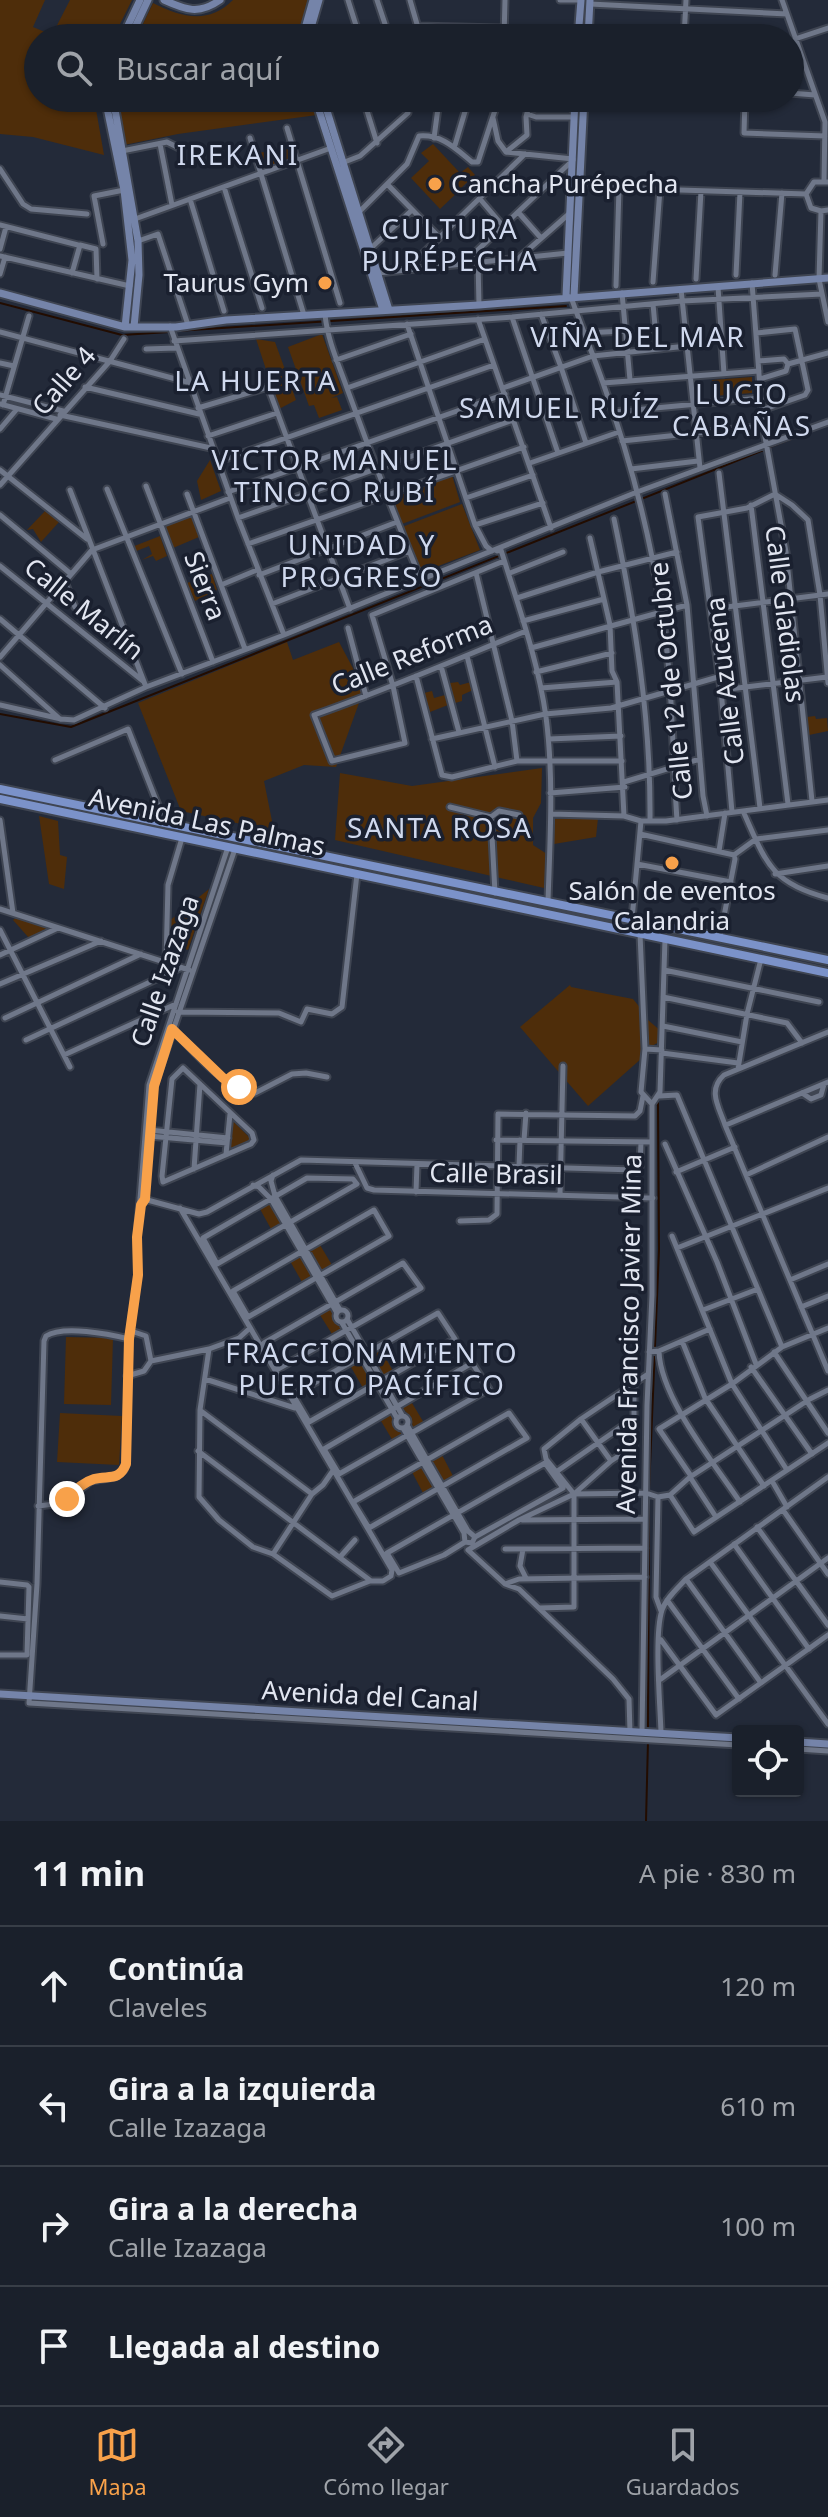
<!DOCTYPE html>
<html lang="es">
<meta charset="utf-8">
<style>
body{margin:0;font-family:"Noto Sans",sans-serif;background:#232833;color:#f1f3f6}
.controls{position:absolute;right:24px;bottom:24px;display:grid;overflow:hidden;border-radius:8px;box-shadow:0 2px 6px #0004}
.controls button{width:72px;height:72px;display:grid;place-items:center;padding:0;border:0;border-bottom:2px solid #383e47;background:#1a202b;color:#f1f3f6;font:40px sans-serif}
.stop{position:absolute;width:24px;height:24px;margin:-18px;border:6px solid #f8a14a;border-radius:50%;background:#fff}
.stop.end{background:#f8a14a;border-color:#fff;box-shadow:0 2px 8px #0008}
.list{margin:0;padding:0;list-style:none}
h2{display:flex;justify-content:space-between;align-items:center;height:104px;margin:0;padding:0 32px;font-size:34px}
h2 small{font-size:26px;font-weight:400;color:#9fa3a9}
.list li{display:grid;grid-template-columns:52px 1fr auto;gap:24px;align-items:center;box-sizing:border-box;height:120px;padding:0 32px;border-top:2px solid #383e47}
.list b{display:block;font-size:30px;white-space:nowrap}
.list p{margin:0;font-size:26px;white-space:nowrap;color:#9fa3a9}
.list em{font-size:26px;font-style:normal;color:#9fa3a9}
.icon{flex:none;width:44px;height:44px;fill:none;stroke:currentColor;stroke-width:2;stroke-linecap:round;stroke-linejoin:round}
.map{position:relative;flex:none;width:828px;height:1821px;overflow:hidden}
.search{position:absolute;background:#1a202b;box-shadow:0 2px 6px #0004;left:24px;right:24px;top:24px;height:88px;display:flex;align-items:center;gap:20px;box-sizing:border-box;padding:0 28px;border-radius:44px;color:#9fa3a9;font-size:30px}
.sheet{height:584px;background:#1a202b}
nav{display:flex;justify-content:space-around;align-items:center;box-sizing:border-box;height:112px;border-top:2px solid #383e47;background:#1a202b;font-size:22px;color:#9fa3a9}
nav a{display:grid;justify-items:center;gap:4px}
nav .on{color:#f8a14a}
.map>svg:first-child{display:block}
.green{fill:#4e2d0a}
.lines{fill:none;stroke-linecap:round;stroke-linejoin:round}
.stream{stroke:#220c00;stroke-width:2}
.street-casing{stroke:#3f4552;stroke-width:9}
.secondary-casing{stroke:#3f4552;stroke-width:11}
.primary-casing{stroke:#3f4552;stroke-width:12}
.street{stroke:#6f7789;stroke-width:5}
.secondary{stroke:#7584a9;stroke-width:7}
.primary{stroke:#7b92c9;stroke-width:8}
.route{stroke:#f8a14a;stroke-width:10}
.poi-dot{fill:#f8a14a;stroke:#1a202f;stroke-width:3}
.labels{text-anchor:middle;stroke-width:7;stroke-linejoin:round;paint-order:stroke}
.poi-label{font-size:26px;fill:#e2e6f1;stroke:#1a202f;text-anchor:start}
.street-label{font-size:26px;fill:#e2e6f1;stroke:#1a202f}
.neighbourhood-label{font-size:28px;letter-spacing:2px;fill:#d0d9ee;stroke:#1a202f}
</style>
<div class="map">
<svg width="828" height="1821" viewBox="0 0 828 1821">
<rect width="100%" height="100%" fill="#232a39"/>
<path class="green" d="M0,0H45L33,27L52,35L70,0H132L113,38H38V98H94L104,155L33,137L0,134Z
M233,0H308L299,38H136L153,3C181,17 208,25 233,0Z
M118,98H312L317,115L178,134L124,145Z
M433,144L460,173L468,167L475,175L460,189L458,187L460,190L440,209L411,178L429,161L421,153Z
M288,148L292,159L264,168L258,153Z
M322,334L343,393L331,398L337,397L342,410L319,418L314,405L309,406L288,347Z
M256,339L275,342L296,400L279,409Z
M752,377V393L713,396L712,380Z
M210,460L221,491L201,500L197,481Z
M452,475L460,502L402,524L391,498Z
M462,504L480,550L420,573L402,527Z
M45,511L59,522L41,542L33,529L27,530Z
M191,516L199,537L173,548L164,526Z
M160,536L167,556L156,561L153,556L142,560L152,554L149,546L134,552L132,547Z
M212,574L217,590L195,601L187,583Z
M287,642L293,660L339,642L364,689L336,767L304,765L264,781L274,831L181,811L138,703Z
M458,682L460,685L471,682L473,690L462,695V701L455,703L450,683Z
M432,691L434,698L445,695L448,705L430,712L424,693Z
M815,716L816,719L827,718L828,731L809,735L807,717Z
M542,768L541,803L533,818V845L547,854L544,888L335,840L340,773L412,786Z
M39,816L58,821L60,855L67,857L64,889L49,884Z
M598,818L596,837L554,844L553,819Z
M209,889L188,950L185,949L182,954L166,938L168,922Z
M18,916L47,926V928L29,938L13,920Z
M570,985L571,987L633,999L642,1010V1058L588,1106L520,1027Z
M648,1020L662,1032L661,1041L648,1048Z
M232,1120L251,1139L231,1149L229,1148Z
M270,1203L282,1223L271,1229L260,1209Z
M320,1245L332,1265L321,1271L309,1251Z
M301,1255L313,1276L302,1282L290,1261Z
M331,1309L333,1319L342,1329L332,1334L320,1315Z
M66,1337L113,1338L111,1405L64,1404Z
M381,1350L393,1371L382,1377L370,1357Z
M362,1361L373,1381L363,1388L351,1367Z
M412,1403L424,1423L413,1429L411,1417L402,1408Z
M60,1413L122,1416L119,1465L57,1462Z
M392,1414L394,1426L403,1435L393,1441L381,1421Z
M442,1455L453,1476L443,1482L431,1461Z
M422,1466L434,1487L423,1493L412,1472Z"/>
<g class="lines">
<path class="stream" d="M0,303L122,335L169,332
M176,331L566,306
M770,447L812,431
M0,714L71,727L764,450
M648,1728L649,1490L659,1250L658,1103
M560,1731L738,1742
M646,1821L648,1741"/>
<defs>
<path id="street" d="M348,0L360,38
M377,0L385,24
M410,0L421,38
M560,0H580
M782,0L825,122L824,181
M590,4L787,14
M417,26L579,30
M504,38L505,0
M684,38L686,0
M795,39L828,28
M790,93L815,95
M363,98L377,143
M745,98L744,133L825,136
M527,114L536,117H574
M493,118L498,141L506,152L573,159
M287,128L340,303
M250,138L304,315
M434,138L438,108
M160,144L172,205
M455,145L469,98
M122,151L167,142L179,148
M506,152L527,135L526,117L531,98
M342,163L360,156L408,113V98
M0,169L23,204L31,209L87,214
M828,182H814L806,194L811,208L821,211L828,210
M579,183L619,188L806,194
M388,185L439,237
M224,187L262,308
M190,199L224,311
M480,199L503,226
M821,211L819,279L828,322
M518,212L541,238
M357,214L407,164L419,136C442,134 456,149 472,162H478L499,98
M135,219L331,148
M0,225L78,245
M138,241L158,234L188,325
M103,244L94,196L124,190
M0,249L6,227
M370,249L412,210
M0,256L130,286
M520,257L570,213
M478,262L479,305
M464,263L573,160
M406,270L525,154
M72,273L80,245L96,249L97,279
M378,273L568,253
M0,274L5,257
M736,275L740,192
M775,275L782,193
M696,279L701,191
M653,282L660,189
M752,283L763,426L786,552L812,801
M616,286L619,188
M718,287L724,374
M681,289L700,468
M622,293L630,380
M571,297C581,326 593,354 603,383C630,457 650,535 662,613C673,681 672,751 677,820
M653,304L657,348
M541,314L561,367L586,443
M325,315C328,342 339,365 348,391C371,455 395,517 421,580
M512,317L558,453
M478,319L551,528
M407,324L475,525L486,546L492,551
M170,326L238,518L284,635
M0,332L187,382
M584,333L625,331
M756,333L795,329L808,390L805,395L762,410
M174,341L512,317L682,301L822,294
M146,349L176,348
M336,360L411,334
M758,361L784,359L788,364L828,353
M0,363L14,366
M760,379L786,371L788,364
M603,383L759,371
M85,387L199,414
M347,388L485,339
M503,388L593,356L687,346
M0,395L63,411
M0,404L56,419
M3,405L29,316
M198,408L268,387L350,609
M613,412L761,398
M60,415L211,448
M0,429L17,409
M208,436L277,413
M622,441L763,426
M217,462L494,365
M530,463L619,432
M631,469L698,461
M0,470L87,539
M719,473L760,808
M0,485L110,361L124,339
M146,486L213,662
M107,489L182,674
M70,490L146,687
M228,492L505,394
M187,494L245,649
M665,494L687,605L703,796L707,816
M775,494L792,505L808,520L820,595L828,683
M466,498L533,475
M751,505L788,804
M0,515L71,574
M238,518L513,420
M614,519C635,619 651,719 650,821
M475,525L543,503
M590,538L610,625L612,671L617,682L624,816
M248,544L524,447
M497,551L501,550C518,605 538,660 546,717C554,778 550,840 548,901
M504,561L372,615L393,686L405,743L332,761L314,715C386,690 455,660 526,631
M0,566L143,681
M476,573L512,721L517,761
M510,573L563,552
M259,575L397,522
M65,582L75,607
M221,585L257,570
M517,598L598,572L677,552
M272,604L409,551
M711,609L828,594
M0,619L105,708
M523,621L604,599
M348,628L366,696
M531,648L687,605
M467,656L495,767
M0,657L92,550L230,498
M0,665L60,719
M441,666L459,732
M536,672L612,653
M416,676L442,775L452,777L517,761H622
M541,688L617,682
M721,690L827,677
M0,705L61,719L74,720L146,687L284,635L637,492L828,422
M432,739L545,714L611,708L718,677
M549,739L621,736
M55,760L128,729L165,823
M624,782L700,759
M550,793L625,787
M450,807L491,817L499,811L519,815
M743,811C766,862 770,883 828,898
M732,812L721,690L698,517L747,508L775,494
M551,814L624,816L641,821H666L828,800
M491,817L495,893
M0,820L13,913
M640,834L734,855L735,859L720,937
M719,851L725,813
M734,855L756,839L828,830
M637,864L731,882
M775,874L828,866
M0,909L189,970
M632,919L641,821
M0,930L70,1067
M640,934L645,1049L641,1092L652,1104
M0,955L58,928
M166,962L168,885L182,838
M664,970L819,1002
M0,984L101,941
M663,997L787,1023L802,1043
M178,1012L279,1013L301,1022L307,1009L332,1014L342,1007L357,874
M5,1018L141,954
M663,1026L742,1042
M172,1029C195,1052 222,1087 255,1093L292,1074L306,1073L327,1077
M828,1032L724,1075C707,1090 719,1107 725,1125L828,1371
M26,1040L180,968
M645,1049L662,1050
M662,1053L738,1063
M64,1055L176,1004
M183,1068L252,1133L254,1140L251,1144L163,1182L162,1176L172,1079Z
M738,1069L747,1014L761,959
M802,1093L811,1099L821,1095L824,1084
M659,1096L677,1095L782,1347
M726,1125L828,1082
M149,1130L228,1138
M149,1136L227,1143
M496,1140L652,1142
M524,1140L526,1113
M665,1144L717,1262L756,1364
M226,1154L230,1114
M355,1163L367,1188L374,1190L653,1198
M519,1166L520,1140
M194,1169L200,1084
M676,1172L735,1147
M273,1175L271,1181L275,1196L340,1310
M746,1175L828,1137
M307,1178L353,1179L357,1184L217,1264L203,1238Z
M253,1185L259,1187L271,1199L337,1313
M416,1192L417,1164
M560,1194L563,1066
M140,1198L199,1214L207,1212L301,1160L635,1170
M635,1198V1170L640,1167L641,1142
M144,1200L154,1086L235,849
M180,1208L392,1570L391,1576L383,1581H371L198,1451
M374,1210L389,1236L248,1317L233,1291Z
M460,1221L489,1220L497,1214L498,1114L635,1116L640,1111L643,1096
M672,1236L732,1384L787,1470
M677,1248L828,1188
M403,1263L421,1288L278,1369L264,1343Z
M790,1280L828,1264
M801,1307L828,1296
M703,1310L758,1289
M336 1316a6 6 0 1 1 12 0a6 6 0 1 1-12 0Z
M438,1313L455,1339L309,1422L293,1395Z
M347,1319L402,1415
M342,1323L397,1418
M250,1328L239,1338L209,1349L200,1410L199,1497L219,1520L253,1547L273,1554L332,1596L370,1581
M129,1339C109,1334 63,1325 46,1336L44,1341L37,1584L29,1703L738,1745
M682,1341L705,1398L764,1486
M659,1351C660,1397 714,1463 740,1502
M649,1352L659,1351L710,1329
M774,1352L828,1433
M151,1361L209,1349
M472,1363L489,1389L339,1474L324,1449Z
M751,1367L812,1454
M127,1376L144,1371L151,1361L146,1336L131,1331
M205,1379L295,1408
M201,1411L312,1494
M509,1413L527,1438L369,1528L353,1502Z
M396 1422a6 6 0 1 1 12 0a6 6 0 1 1-12 0Z
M581,1419L611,1461
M407,1425L468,1531L475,1537
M403,1428L464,1533L465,1542
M545,1463L563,1488L475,1537L472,1543L465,1542L444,1555L399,1573L387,1553Z
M556,1472L634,1418
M691,1476L659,1429L732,1384L782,1347L828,1328
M690,1477L716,1517
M772,1481L787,1507
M574,1494L646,1493L658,1497L670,1495L690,1477L810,1399L828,1390
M574,1494L546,1459L544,1449L581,1419L648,1374
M670,1495L694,1532L828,1443
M658,1497L656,1597L661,1611
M38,1506L63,1503L91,1481L115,1477L124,1470L126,1464L129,1339L138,1275L137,1237L149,1085L228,847
M783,1510L828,1574
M522,1520L645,1519
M757,1527L828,1625
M734,1544L809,1649
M505,1549L645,1548
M523,1549L520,1566L526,1578
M273,1554L312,1494L323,1485L332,1472
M340,1557L355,1540
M710,1562L828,1724
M686,1579L761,1683
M0,1582L27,1585L29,1587L27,1655H0
M505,1584L519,1579L645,1577
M667,1600L739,1699
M540,1608L574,1607V1494
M0,1616L28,1619
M661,1640L716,1715L828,1635
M661,1679L828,1558
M630,1732L629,1699L613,1679L519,1589L505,1584L468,1550L519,1520L574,1494L611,1461L634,1446V1384
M642,1732L647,1405L652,1295V1104L660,1092L665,939
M661,1732C660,1703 654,1635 662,1610C666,1598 678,1588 686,1579L828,1477
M798,1749L828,1751"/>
<path id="secondary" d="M164,0C186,10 199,15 220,0
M304,32L313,0
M122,38L140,0
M130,38L148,0
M308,38L319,0
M578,38L581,0
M588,38L590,0
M105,98L124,190L132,260L125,327
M113,98L138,241L139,275L134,327
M315,98L383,310
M323,98L389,310
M0,293L125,327H176L226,320L479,305L828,278
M566,296L575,98
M574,296L584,98
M0,1694L738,1738
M798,1742L828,1744"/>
<path id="primary" d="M0,789C276,847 552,904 828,960
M0,799L828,973"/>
</defs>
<use href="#street" class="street-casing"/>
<use href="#secondary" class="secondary-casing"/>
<use href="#primary" class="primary-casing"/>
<use href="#street" class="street"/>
<use href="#secondary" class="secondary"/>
<use href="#primary" class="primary"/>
</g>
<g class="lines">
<path class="route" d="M67,1499C74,1491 84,1482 94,1479C108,1475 119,1482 126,1464L129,1339L138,1275L137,1237L141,1205L145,1199L154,1086L172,1029L223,1078L239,1087"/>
</g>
<g class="poi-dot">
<circle cx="435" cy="184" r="8"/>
<circle cx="325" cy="283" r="8"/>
<circle cx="672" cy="863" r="8"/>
</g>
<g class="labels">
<g class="poi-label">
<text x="451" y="193">Cancha Purépecha</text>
<text x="309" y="292" text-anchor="end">Taurus Gym</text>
<text x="672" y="900" text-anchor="middle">Salón de eventos<tspan x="672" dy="30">Calandria</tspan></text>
</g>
<g class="street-label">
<text transform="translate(64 381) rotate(-49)" y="9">Calle 4</text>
<text transform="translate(205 586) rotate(69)" y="9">Sierra</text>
<text transform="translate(84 609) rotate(39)" y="9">Calle Marlín</text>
<text transform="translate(785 614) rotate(83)" y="9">Calle Gladiolas</text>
<text transform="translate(412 655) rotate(-22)" y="9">Calle Reforma</text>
<text transform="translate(671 681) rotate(-96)" y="9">Calle 12 de Octubre</text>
<text transform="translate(725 681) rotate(-97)" y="9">Calle Azucena</text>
<text transform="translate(207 822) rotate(12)" y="9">Avenida Las Palmas</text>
<text transform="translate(165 971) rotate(-71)" y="9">Calle Izazaga</text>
<text transform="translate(496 1174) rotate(1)" y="9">Calle Brasil</text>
<text transform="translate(629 1334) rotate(-89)" y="9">Avenida Francisco Javier Mina</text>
<text transform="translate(370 1696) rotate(3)" y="9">Avenida del Canal</text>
</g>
<g class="neighbourhood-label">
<text x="238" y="165">IREKANI</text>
<text x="450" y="239">CULTURA<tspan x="450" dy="32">PURÉPECHA</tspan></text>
<text x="638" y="347">VIÑA DEL MAR</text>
<text x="256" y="391">LA HUERTA</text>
<text x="742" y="404">LUCIO<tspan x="742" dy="32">CABAÑAS</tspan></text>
<text x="560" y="418">SAMUEL RUÍZ</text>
<text x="335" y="470">VICTOR MANUEL<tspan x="335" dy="32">TINOCO RUBÍ</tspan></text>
<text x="362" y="555">UNIDAD Y<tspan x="362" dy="32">PROGRESO</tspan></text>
<text x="440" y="838">SANTA ROSA</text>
<text x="372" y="1363">FRACCIONAMIENTO<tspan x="372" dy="32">PUERTO PACÍFICO</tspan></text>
</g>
</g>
</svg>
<div class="controls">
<button><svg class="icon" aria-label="locate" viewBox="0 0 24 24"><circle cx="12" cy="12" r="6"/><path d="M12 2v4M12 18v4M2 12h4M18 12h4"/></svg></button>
</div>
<div class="stop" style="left:239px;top:1087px"></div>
<div class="stop end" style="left:67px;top:1499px"></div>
<div class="search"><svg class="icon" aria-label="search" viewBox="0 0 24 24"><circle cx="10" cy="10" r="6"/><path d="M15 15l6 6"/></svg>Buscar aquí</div>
</div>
<section class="sheet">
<h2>11 min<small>A pie · 830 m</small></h2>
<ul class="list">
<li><svg class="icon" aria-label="ahead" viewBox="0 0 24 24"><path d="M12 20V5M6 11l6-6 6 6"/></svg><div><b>Continúa</b><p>Claveles</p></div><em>120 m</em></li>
<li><svg class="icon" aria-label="left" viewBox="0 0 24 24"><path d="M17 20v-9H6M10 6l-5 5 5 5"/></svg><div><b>Gira a la izquierda</b><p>Calle Izazaga</p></div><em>610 m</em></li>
<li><svg class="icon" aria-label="right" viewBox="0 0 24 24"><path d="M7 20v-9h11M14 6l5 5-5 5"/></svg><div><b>Gira a la derecha</b><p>Calle Izazaga</p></div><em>100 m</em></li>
<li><svg class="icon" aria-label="arrive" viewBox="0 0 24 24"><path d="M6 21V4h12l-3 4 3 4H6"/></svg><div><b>Llegada al destino</b></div></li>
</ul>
</section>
<nav>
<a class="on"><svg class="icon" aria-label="map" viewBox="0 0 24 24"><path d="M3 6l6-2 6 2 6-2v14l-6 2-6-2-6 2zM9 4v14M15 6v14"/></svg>Mapa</a>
<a><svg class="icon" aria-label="directions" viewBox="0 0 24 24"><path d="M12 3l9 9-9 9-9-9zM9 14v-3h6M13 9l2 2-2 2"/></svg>Cómo llegar</a>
<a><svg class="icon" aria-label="saved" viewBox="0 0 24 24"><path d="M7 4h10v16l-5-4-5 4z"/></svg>Guardados</a>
</nav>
